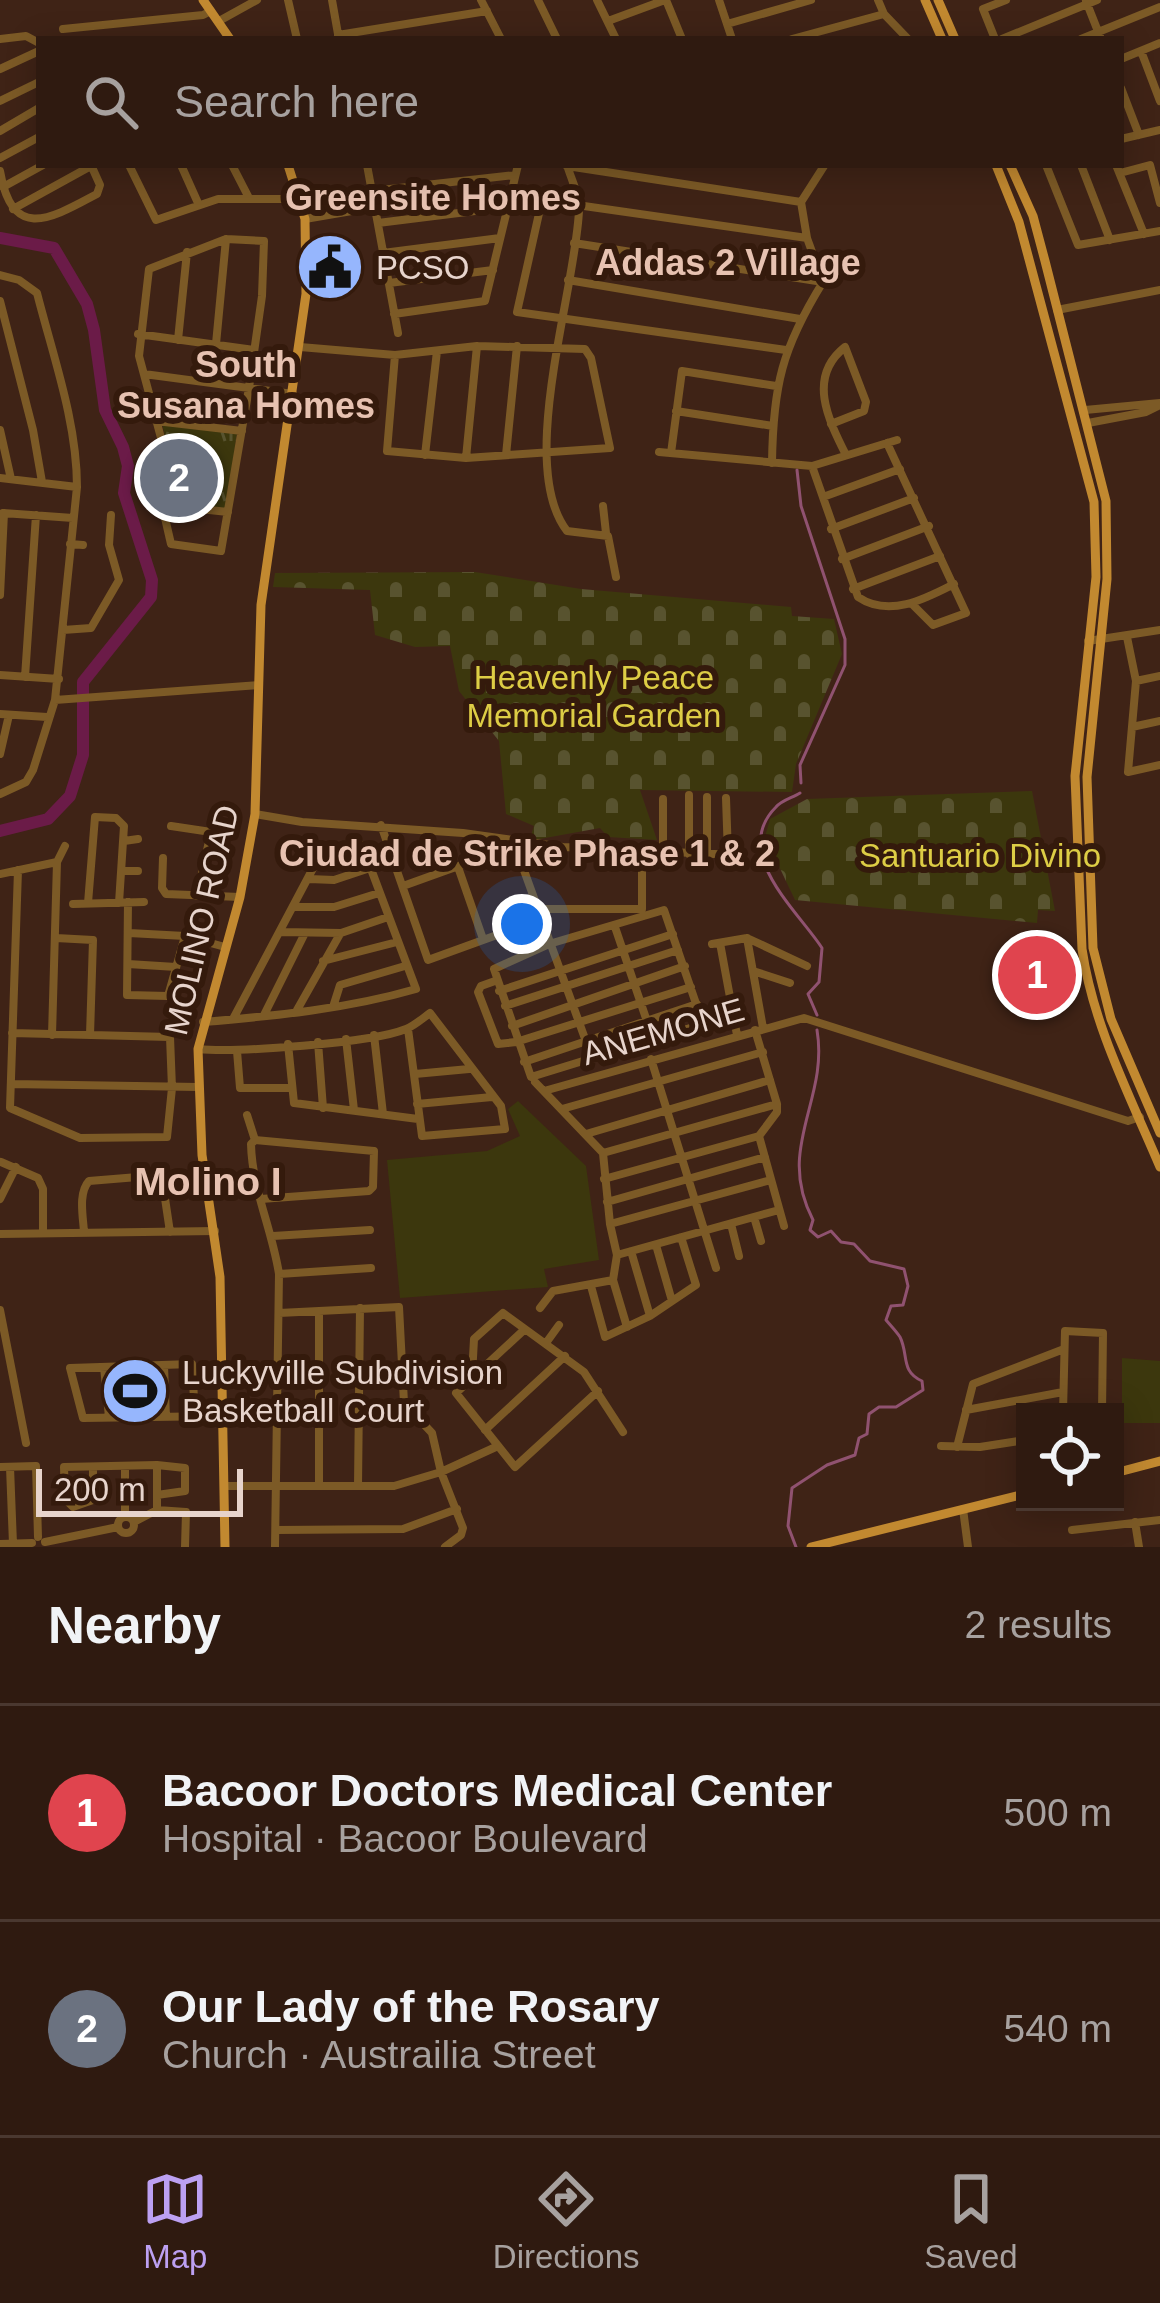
<!DOCTYPE html>
<meta charset="utf-8">
<style>
body{margin:0;font-family:Helvetica,sans-serif;background:#3b271e;color:#f1f3f6}
.controls{position:absolute;right:36px;bottom:36px;display:grid;overflow:hidden;border-radius:0px;box-shadow:0 6px 30px #0003}
.controls button{width:108px;height:108px;display:grid;place-items:center;padding:0;border:0;border-bottom:3px solid #4a3830;background:#2f1a10;color:#f1f3f6;font:60px sans-serif}
.scale{position:absolute;left:36px;bottom:30px;width:207px;box-sizing:border-box;padding-left:12px;border:6px solid #e7d4cc;border-top:0;font-size:33px;line-height:42px;white-space:nowrap;color:#e7d4cc;-webkit-text-stroke:9px #341a0c;paint-order:stroke}
.you{position:absolute;left:522px;top:924px;width:42px;height:42px;margin:-30px;border:9px solid #fff;border-radius:50%;background:#1a73e8;box-shadow:0 0 0 18px #1a73e833}
.badge{display:grid;place-items:center;width:78px;height:78px;border-radius:50%;background:#bca0f2;color:#fff;font-size:39px;font-weight:700}
.pin{position:absolute;translate:-50% -50%;border:6px solid #fff;box-shadow:0 3px 12px #0006}
.list{margin:0;padding:0;list-style:none}
h2{display:flex;justify-content:space-between;align-items:center;height:156px;margin:0;padding:0 48px;font-size:51px}
h2 small{font-size:39px;font-weight:400;color:#a7a19f}
.list li{display:grid;grid-template-columns:78px 1fr auto;gap:36px;align-items:center;box-sizing:border-box;height:216px;padding:0 48px;border-top:3px solid #4a3830}
.list b{display:block;font-size:45px;white-space:nowrap}
.list p{margin:0;font-size:39px;white-space:nowrap;color:#a7a19f}
.list em{font-size:39px;font-style:normal;color:#a7a19f}
.icon{flex:none;width:66px;height:66px;fill:none;stroke:currentColor;stroke-width:2;stroke-linecap:round;stroke-linejoin:round}
.map{position:relative;flex:none;width:1160px;height:1547px;overflow:hidden}
.search{position:absolute;background:#2f1a10;box-shadow:0 6px 30px #0003;left:36px;right:36px;top:36px;height:132px;display:flex;align-items:center;gap:30px;box-sizing:border-box;padding:0 42px;border-radius:0px;color:#a7a19f;font-size:45px}
.sheet{height:588px;background:#2f1a10}
nav{display:flex;justify-content:space-around;align-items:center;box-sizing:border-box;height:168px;border-top:3px solid #4a3830;background:#2f1a10;font-size:33px;color:#a7a19f}
nav a{display:grid;justify-items:center;gap:6px}
nav .on{color:#bca0f2}
.map>svg:first-child{display:block}
.green{fill:#3c370d}
.cemetery{fill:url(#cemetery-stones)}
.park{fill:url(#park-tufts)}
.lines{fill:none;stroke-linecap:round;stroke-linejoin:round}
.stream{stroke:#905270;stroke-width:3}
.river{stroke:#6b1b48;stroke-width:12}
.minor{stroke:#7c5a26;stroke-width:8}
.major{stroke:#c28930;stroke-width:9}
.labels{text-anchor:middle;stroke-width:12;stroke-linejoin:round;paint-order:stroke}
.poi-label{font-size:33px;fill:#e7d4cc;stroke:#341a0c;text-anchor:start}
.park-label{font-size:33px;fill:#ddcd45;stroke:#341a0c}
.street-label{font-size:33px;fill:#e7d4cc;stroke:#341a0c}
.neighbourhood-label{font-size:36px;font-weight:bold;fill:#e7c2b1;stroke:#341a0c}
.quarter-label{font-size:39px;font-weight:bold;fill:#e7c2b1;stroke:#341a0c}
</style>
<div class="map">
<svg width="1160" height="1547" viewBox="0 0 1160 1547">
<defs>
<pattern id="cemetery-stones" width="16" height="16" patternUnits="userSpaceOnUse" patternTransform="scale(3)"><rect width="16" height="16" fill="#3c370d"/><path d="M2 7V4a2 2 0 0 1 4 0v3zM10 15v-3a2 2 0 0 1 4 0v3z" fill="#58532f"/></pattern>
<pattern id="park-tufts" width="24" height="20" patternUnits="userSpaceOnUse" patternTransform="scale(3)"><rect width="24" height="20" fill="#3c370d"/><path d="M3 7l-1-3M5 7V3M7 7l1-3M15 17l-1-3M17 17v-4M19 17l1-3" fill="none" stroke="#58532f"/></pattern>
</defs>
<rect width="100%" height="100%" fill="#3f2316"/>
<path class="green" d="M518,1101L586,1166L599,1260L544,1269L548,1287L400,1298L387,1160L487,1151L520,1136L508,1109Z
M1122,1358L1160,1361V1423H1122Z"/>
<path class="cemetery" d="M475,572L581,589L791,607L792,616L834,619L842,654L796,764L792,792L640,790L657,840L608,837L600,828L534,840L530,838L534,826L506,814L499,741L459,691L450,646L415,647L375,635L370,590L273,587L275,573Z
M1032,791L1055,911L1038,910L1037,923L795,900L765,837L770,819L807,799Z"/>
<path class="park" d="M162,423L237,433L226,510L166,503L171,464Z"/>
<g class="lines">
<path class="stream" d="M797,470L801,506L845,639V665L800,765L801,783
M800,793C792,798 782,800 776,807C730,853 798,911 822,948L819,982L808,994L817,1015
M796,1547L788,1526L792,1488L827,1465L855,1455L859,1438L867,1434L869,1414L879,1407H896L923,1390L922,1381C900,1371 909,1355 900,1337C896,1331 891,1326 886,1320L891,1306L903,1305L908,1286L904,1269L870,1261L854,1244L841,1242L831,1231L818,1237L810,1230L813,1220C775,1147 829,1101 817,1030"/>
<path class="river" d="M0,238L54,248L87,304L94,330L105,410L123,447L128,466L124,493L152,580L151,597L83,682V755L70,796L48,819L0,831"/>
<path class="minor" d="M288,0L297,39
M332,0L338,34
M481,0L501,39
M538,0L557,39
M597,0L616,39
M666,0L682,39
M719,0L732,39
M878,0L884,14L908,39
M1086,1L1101,39
M219,21L257,0
M608,21L665,0
M727,24L811,0
M63,29L203,15L211,11
M338,35L487,11
M0,39L26,36L39,43
M792,39L884,14
M995,39L983,9L1006,0
M1002,39L1097,0
M1081,39L1160,7
M1141,51L1160,101
M1121,59L1160,43
M0,69L39,51
M1121,88L1139,135
M0,101L39,82
M0,131L39,108
M1121,139L1160,130
M0,158L39,137
M129,165L156,220L218,199H298
M181,165L198,203
M232,165L249,198
M367,165L398,333
M567,165C571,179 580,196 579,210C576,290 516,465 567,531L608,536L616,577
M1046,165L1078,245L1160,231
M1081,165L1110,240
M1116,165L1144,234
M567,166L801,202
M0,171C12,243 52,218 97,194L100,185L91,165
M1120,173L1150,165L1160,203
M3,187L43,165
M372,191L515,175
M801,202L824,166
M13,209L91,166
M305,219L375,207
M378,223L507,207
M226,239L264,241L262,296L249,388L221,551L171,544L162,505L168,464L139,356L149,269Z
M574,243L823,282
M383,253L500,238
M0,275L19,280L37,293C53,356 77,422 77,487L55,700L33,770L26,782L0,794
M568,280L800,319
M389,283L493,270
M0,301L33,430L42,482
M1057,310L1160,290
M394,314L485,301L518,165
M138,334L254,350
M178,340L187,252
M216,344L226,239
M300,347L395,355L477,346L585,349L591,358L610,448L466,458L387,451L395,355
M786,350L517,312L542,200L807,238
M144,374L293,394
M1085,410L1160,403
M676,411L773,426
M156,421L242,431
M1088,423L1146,412L1160,405
M831,424L864,411L866,402L845,347C807,377 828,419 846,455
M0,430L11,479
M887,443L966,613L933,625L913,605
M659,452L812,466L897,440
M671,453L682,371L776,386
M425,455L437,351
M506,455L517,346
M466,458L477,346
M772,463C773,386 782,348 823,282L807,238L801,202
M812,466L858,597C889,618 925,599 954,584
M0,478L77,487
M823,497L900,469
M162,505L228,512
M603,506L606,533
M3,513L73,518
M831,529L914,498
M70,544L83,545
M842,559L929,526
M853,589L940,556
M0,595L4,513
M63,630L91,628L119,580L109,545L111,515
M1127,637L1136,681L1128,772L1160,765
M1088,641L1160,630
M0,675L59,679
M25,677L36,515
M1136,681L1160,676
M55,700L259,685
M0,714L47,717
M1132,727L1160,721
M0,754L9,715
M689,795V854
M707,797V854
M726,798L728,855
M663,799V853
M255,814L302,822L463,833L563,847L736,855
M381,825L428,960L541,919
M171,826L211,832L197,896
M513,840L592,1058
M124,841L138,839
M163,858L162,888L166,894L240,897
M458,867L483,939
M122,871H138
M0,874L57,862L65,846
M309,879L334,880L370,868
M403,886L514,846
M128,902L127,995L168,996L185,936
M88,903L95,817L116,818L124,826L119,903
M73,904L144,902
M294,907H334L379,893
M537,909H642V850
M664,910L703,1024L531,1077L494,969L549,944Z
M615,927L653,1039
M281,932L341,933L388,917
M129,933L185,936L225,947
M56,938L93,940L90,1035
M747,938L763,1028
M720,943L737,1035
M712,944L747,938L807,966
M323,961L397,942
M128,964L176,967
M753,971L790,983
M495,981L481,986L478,992L498,1044L516,1042L691,987
M499,991L673,934
M505,1006L678,950
M333,1007L340,985L405,966
M297,1010L340,934
M264,1015L305,933
M203,1022C274,1016 347,1009 416,989L362,845L319,857L233,1019
M512,1026L685,966
M755,1030L777,1104V1112L759,1136L784,1226
M12,1033L170,1037L172,1088L167,1137L80,1138L10,1108L18,870
M52,1035L57,862
M374,1035L383,1114
M346,1039L354,1110
M318,1042L323,1108
M288,1044L294,1103L418,1119
M198,1049C235,1053 372,1043 406,1029C414,1026 423,1018 430,1013L501,1106L505,1129L422,1136L408,1029
M237,1051L240,1088H292
M651,1059L716,1268
M524,1062L697,1004
M415,1074L469,1069
M535,1082L603,1153L610,1224L617,1255
M11,1084L198,1087
M544,1091L804,1018L1128,1121L1140,1117
M417,1104L492,1097
M562,1109L763,1052
M247,1115L255,1140
M586,1134L770,1080
M603,1153L777,1104
M1,1162L38,1178L43,1189V1233
M604,1179L759,1136
M0,1199L16,1167
M261,1199L369,1191L373,1187L374,1151L255,1140L251,1144C252,1189 272,1229 279,1274L275,1547
M607,1202L765,1157
M754,1217L761,1241
M610,1224L771,1180
M731,1224L739,1256
M84,1232C83,1216 78,1193 89,1181L150,1176L163,1185L170,1232
M0,1234L215,1231
M273,1236L370,1230
M656,1245L672,1301
M631,1251L650,1316
M279,1274L371,1268
M613,1280L627,1327
M591,1286L605,1337L650,1316L696,1285L681,1237
M540,1308L553,1291L613,1280L617,1255L779,1210
M0,1310L26,1443
M279,1313L399,1307L404,1403L432,1433L441,1472L463,1528L461,1535L445,1547
M525,1329L456,1393L515,1467L598,1391
M546,1343L559,1325
M164,1366L166,1417
M104,1367L109,1417
M472,1376L474,1339L503,1313L584,1372L623,1432
M359,1410L404,1403
M966,1410L1063,1392
M1063,1412L1065,1331L1103,1333L1102,1412
M195,1416L192,1364L70,1368L83,1418L222,1416
M485,1430L565,1356
M941,1446L980,1447L1025,1440
M957,1447L973,1384L1064,1349
M157,1465V1510
M125,1466V1517
M0,1467L36,1466L38,1537
M10,1467L13,1544
M93,1467V1500L73,1507L65,1499L64,1467L157,1465L185,1468V1491L157,1495
M224,1486H394L441,1472L498,1446
M319,1486V1311
M358,1486L360,1308
M963,1509L968,1547
M118 1525a8 8 0 1 1 16 0a8 8 0 1 1-16 0Z
M134,1522L157,1510L186,1512L185,1547
M1135,1522L1139,1547
M276,1530L403,1529L457,1509
M1072,1530L1160,1520
M45,1542L118,1527
M0,1544L32,1543"/>
<path class="major" d="M203,0L230,39
M925,0L942,39
M938,0L955,39
M996,165L1019,222L1094,502L1096,577L1075,776L1082,949C1093,1025 1130,1096 1160,1167
M1010,165L1033,216L1045,261L1106,501L1107,579L1087,777L1093,948L1111,1019L1160,1133
M1115,1473L1160,1461
M225,1547L220,1277L202,1155L198,1049L240,897L255,814L261,605L306,294L305,219L288,165
M811,1547L1025,1494"/>
</g>
<defs>
<symbol id="civic-disc" viewBox="-11 -11 22 22"><circle r="9.5" fill="#96b6fd" stroke="#341a0c"/><path d="M-.6-6.5H3V-4.5H.6V-3L4-1V1h2V6H-6V1h2V-1L-.6-3ZM-1.2 2.5V6h2.4V2.5Z" fill="#111"/></symbol>
<symbol id="stadium-disc" viewBox="-11 -11 22 22"><circle r="9.5" fill="#96b6fd" stroke="#341a0c"/><path d="M0-5a6.5 5 0 1 0 0 10a6.5 5 0 1 0 0-10ZM-3.5-1.8h7v3.6h-7Z" fill="#111"/></symbol>
</defs>
<g fill-rule="evenodd">
<use href="#civic-disc" x="292" y="229" width="76" height="76"/>
<use href="#stadium-disc" x="97" y="1353" width="76" height="76"/>
</g>
<g class="labels">
<g class="poi-label">
<text x="376" y="279">PCSO</text>
<text x="182" y="1384">Luckyville Subdivision<tspan x="182" dy="38">Basketball Court</tspan></text>
</g>
<g class="park-label">
<text x="594" y="689">Heavenly Peace<tspan x="594" dy="38">Memorial Garden</tspan></text>
<text x="980" y="867">Santuario Divino</text>
</g>
<g class="street-label">
<text transform="translate(201 920) rotate(-77)" y="12">MOLINO ROAD</text>
<text transform="translate(663 1031) rotate(-16)" y="12">ANEMONE</text>
</g>
<g class="neighbourhood-label">
<text x="433" y="210">Greensite Homes</text>
<text x="728" y="275">Addas 2 Village</text>
<text x="246" y="377">South<tspan x="246" dy="41">Susana Homes</tspan></text>
<text x="527" y="866">Ciudad de Strike Phase 1 &amp; 2</text>
</g>
<g class="quarter-label">
<text x="208" y="1195">Molino I</text>
</g>
</g>
</svg>
<div class="controls">
<button><svg class="icon" aria-label="locate" viewBox="0 0 24 24"><circle cx="12" cy="12" r="6"/><path d="M12 2v4M12 18v4M2 12h4M18 12h4"/></svg></button>
</div>
<div class="scale">200 m</div>
<div class="you"></div>
<div class="pin badge" style="left:1037px;top:975px;background:#e0444e">1</div>
<div class="pin badge" style="left:179px;top:478px;background:#6b7280">2</div>
<div class="search"><svg class="icon" aria-label="search" viewBox="0 0 24 24"><circle cx="10" cy="10" r="6"/><path d="M15 15l6 6"/></svg>Search here</div>
</div>
<section class="sheet">
<h2>Nearby<small>2 results</small></h2>
<ul class="list">
<li><span class="badge" style="background:#e0444e">1</span><div><b>Bacoor Doctors Medical Center</b><p>Hospital · Bacoor Boulevard</p></div><em>500 m</em></li>
<li><span class="badge" style="background:#6b7280">2</span><div><b>Our Lady of the Rosary</b><p>Church · Austrailia Street</p></div><em>540 m</em></li>
</ul>
</section>
<nav>
<a class="on"><svg class="icon" aria-label="map" viewBox="0 0 24 24"><path d="M3 6l6-2 6 2 6-2v14l-6 2-6-2-6 2zM9 4v14M15 6v14"/></svg>Map</a>
<a><svg class="icon" aria-label="directions" viewBox="0 0 24 24"><path d="M12 3l9 9-9 9-9-9zM9 14v-3h6M13 9l2 2-2 2"/></svg>Directions</a>
<a><svg class="icon" aria-label="saved" viewBox="0 0 24 24"><path d="M7 4h10v16l-5-4-5 4z"/></svg>Saved</a>
</nav>
